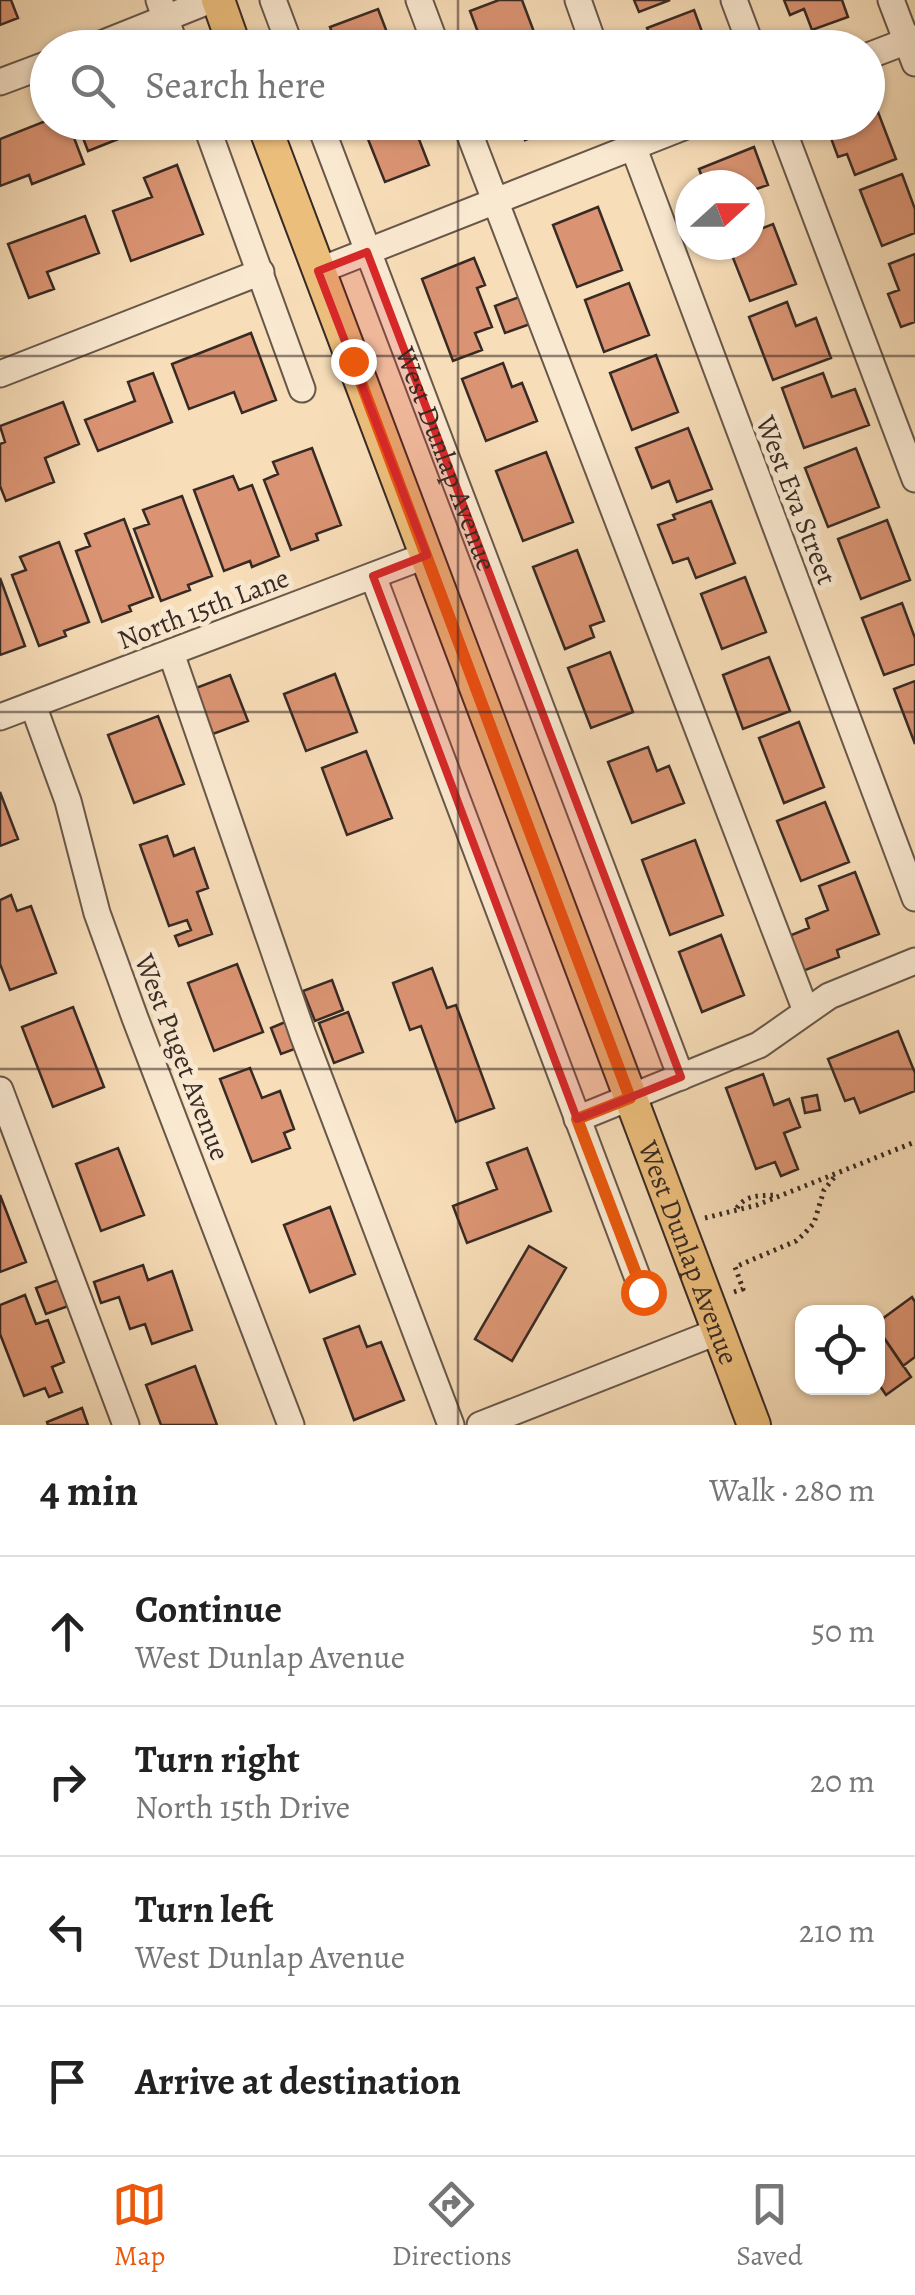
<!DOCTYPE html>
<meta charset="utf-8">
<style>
body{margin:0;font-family:Alegreya,serif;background:#f6f6f6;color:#222}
.controls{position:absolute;right:30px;bottom:30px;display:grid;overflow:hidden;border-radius:20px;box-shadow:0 2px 8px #0004}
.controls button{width:90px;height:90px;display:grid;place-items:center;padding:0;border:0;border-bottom:2px solid #e0e0e0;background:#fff;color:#222;font:50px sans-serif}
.compass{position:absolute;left:675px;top:170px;width:90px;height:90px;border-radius:50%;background:#fff;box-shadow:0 2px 8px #0004;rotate:69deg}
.stop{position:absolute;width:30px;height:30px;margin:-22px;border:8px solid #ea580c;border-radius:50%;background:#fff}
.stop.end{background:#ea580c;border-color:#fff;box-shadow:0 2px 10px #0008}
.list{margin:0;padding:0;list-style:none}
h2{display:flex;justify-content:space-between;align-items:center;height:130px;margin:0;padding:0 40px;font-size:42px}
h2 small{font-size:32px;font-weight:400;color:#767676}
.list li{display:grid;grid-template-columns:65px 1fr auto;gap:30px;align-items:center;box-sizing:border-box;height:150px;padding:0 40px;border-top:2px solid #e0e0e0}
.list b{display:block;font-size:38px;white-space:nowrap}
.list p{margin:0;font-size:32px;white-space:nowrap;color:#767676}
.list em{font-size:32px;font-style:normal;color:#767676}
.icon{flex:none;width:55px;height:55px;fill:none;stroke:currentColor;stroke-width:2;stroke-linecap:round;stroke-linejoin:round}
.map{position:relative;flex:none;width:915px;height:1425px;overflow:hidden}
.search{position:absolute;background:#fff;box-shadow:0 2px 8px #0004;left:30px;right:30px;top:30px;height:110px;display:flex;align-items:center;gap:25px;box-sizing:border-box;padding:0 35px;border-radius:55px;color:#767676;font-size:38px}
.sheet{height:730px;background:#fff}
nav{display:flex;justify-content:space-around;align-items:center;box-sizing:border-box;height:140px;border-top:2px solid #e0e0e0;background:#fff;font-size:28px;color:#767676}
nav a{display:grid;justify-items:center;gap:5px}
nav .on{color:#ea580c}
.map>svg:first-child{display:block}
.building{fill:#db9473;stroke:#382a24;stroke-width:2.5}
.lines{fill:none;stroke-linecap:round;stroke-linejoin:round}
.minor-casing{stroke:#685749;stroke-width:29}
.major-casing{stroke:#382a24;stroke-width:36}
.path{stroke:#382a24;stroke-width:5;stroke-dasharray:2.5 5;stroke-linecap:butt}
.minor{stroke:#fae9d1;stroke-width:25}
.major{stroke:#ecbe7c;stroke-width:32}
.route{stroke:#ea580c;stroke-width:12}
.marked{fill:#d62828;fill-opacity:0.2;stroke:#d62828;stroke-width:8;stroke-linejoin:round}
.grid{fill:none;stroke:#382a24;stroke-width:2.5;stroke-opacity:0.55}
.labels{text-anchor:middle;stroke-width:10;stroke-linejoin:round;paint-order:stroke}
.street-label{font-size:28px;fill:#382a24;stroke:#fae9d1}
</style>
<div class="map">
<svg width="915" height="1425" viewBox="0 0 915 1425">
<rect width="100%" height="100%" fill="#f7ddb8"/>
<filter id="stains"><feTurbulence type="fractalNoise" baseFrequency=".002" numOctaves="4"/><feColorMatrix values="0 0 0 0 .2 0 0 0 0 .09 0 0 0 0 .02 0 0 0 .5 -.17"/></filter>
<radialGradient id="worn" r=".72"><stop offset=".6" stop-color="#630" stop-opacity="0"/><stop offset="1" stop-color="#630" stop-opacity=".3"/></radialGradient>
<path class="building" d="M0,0H11L18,18L0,25Z
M499,0H522L540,48H471L482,43L470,11Z
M634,0H670L639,12Z
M784,0H842L848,17L812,30L804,9L790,15Z
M378,9L393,48H338L330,27Z
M694,10L708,48H655L647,28Z
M873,99L896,159L855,175L847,154L838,157L825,122H868V102Z
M48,120V122H68L84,164L32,184L29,175L0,186V139Z
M77,122H161L88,151Z
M366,122H400L402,129L413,124L429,165L385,182L362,124Z
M519,122H572L525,140Z
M754,147L768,185L753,190L761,212L750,217V185H705L699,169Z
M177,165L203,234L131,261L113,211L152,197L144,178Z
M902,174L915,209V233L882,246L860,190Z
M598,207L622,270L577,287L553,225Z
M85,216L99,253L47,272L54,289L29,298L8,244Z
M773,224L796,284L750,301L728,245H750V233Z
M915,254V322L901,327L888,294L899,290L889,264Z
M474,258L485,285L477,288L492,327L475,333L482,350L453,361L422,279Z
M629,283L649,335L604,352L585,300Z
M522,296L533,323L505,333L495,306Z
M787,302L796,326L816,318L831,358L773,380L749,317Z
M251,333L276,400L242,413L234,392L189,409L172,364Z
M656,355L678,412L632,430L610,373Z
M503,363L512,387L522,383L537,421L486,441L462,379Z
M153,373L172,422L98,451L85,420L135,401L128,382Z
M823,373L832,397L855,389L869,425L804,448L782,388Z
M63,402L79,444L45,458L54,482L6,501L0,486V444L5,442L0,426Z
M688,428L712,489L677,502L669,481L652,488L636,448Z
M312,448L341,525L316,534L318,540L291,550L264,480L278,474L273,462Z
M856,448L879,507L828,527L805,468Z
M546,452L573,522L523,541L496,471Z
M233,476L239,490L252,485L279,556L252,567L250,561L224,571L194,490Z
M182,496L212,576L188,585L190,590L161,601L134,529L149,524L143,510Z
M711,501L735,563L696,578L688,558L673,563L658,525L675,519L673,515Z
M124,519L153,597L129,606L131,611L102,622L76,551L90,546L85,534Z
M887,520L910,580L861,599L838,539Z
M59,542L89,622L64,631L66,636L39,646L12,575L26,570L20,557Z
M577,550L604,621L590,626L594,637L565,649L533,567Z
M745,577L766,632L722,649L701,594Z
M0,578L25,646L0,655Z
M902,603L915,638V664L884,675L862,618Z
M610,652L633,712L591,728L568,668Z
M769,657L790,711L743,729L723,675Z
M335,674L357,732L306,751L284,694Z
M230,675L248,721L213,734L196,688Z
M915,681V744L894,689Z
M158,716L184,784L134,803L108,735Z
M799,722L824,787L784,803L759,738Z
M648,747L657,771L669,766L684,803L632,823L608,762Z
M366,751L392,818L347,835L322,768Z
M0,792L18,839L0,846Z
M825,802L849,862L801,881L777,821Z
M167,836L174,856L194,848L208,888L197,892L212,934L179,946L175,936L191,930L187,920L169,926L140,845Z
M695,840L723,915L670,935L642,860Z
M855,872L879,934L837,950L839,957L803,971L789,936L809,928L806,919L828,910L819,886Z
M11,895L17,911L31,906L56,973L10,990L0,964V900Z
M721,935L744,995L702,1012L679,952Z
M237,964L263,1032L214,1051L188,983Z
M432,968L447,1008L456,1005L494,1108L456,1122L421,1026L410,1030L393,983Z
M332,980L343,1010L315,1021L303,991Z
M73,1007L104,1087L53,1107L22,1027Z
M348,1012L363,1052L334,1063L319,1023Z
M290,1020L300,1047L281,1054L271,1028Z
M898,1031L915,1073V1091L860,1113L854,1098L845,1101L828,1059Z
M250,1068L262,1098L280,1091L294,1129L284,1133L290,1148L252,1162L220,1079Z
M763,1074L774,1105L789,1099L800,1127L784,1133L798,1169L781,1176L775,1162L756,1169L726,1088Z
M817,1095L820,1110L805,1113L802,1098Z
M118,1148L144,1215L101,1231L76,1164Z
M527,1148L551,1211L467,1243L453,1206L497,1189L487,1163Z
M0,1195L26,1262L0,1272Z
M330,1207L355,1274L310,1292L284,1225Z
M529,1246L566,1268L512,1361L475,1339Z
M143,1265L148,1280L172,1271L192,1330L152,1344L145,1324L130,1329L119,1297L101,1303L94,1282Z
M64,1278L74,1304L46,1314L36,1288Z
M25,1295L36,1324L48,1320L64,1362L52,1367L62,1392L49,1397L45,1388L24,1396L0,1334V1305Z
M912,1297L915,1302V1357L903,1366L878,1329V1322Z
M359,1326L367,1347L381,1342L404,1400L354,1420L324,1339Z
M878,1329L911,1377L886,1395L878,1383Z
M195,1366L217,1425H161L146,1385Z
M82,1408L88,1425H48L47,1422Z"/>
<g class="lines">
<defs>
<g id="minor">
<path d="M159,0L176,48"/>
<path d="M273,0L291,48"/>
<path d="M419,0L437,48"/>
<path d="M578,0L595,48"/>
<path d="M734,0L752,48"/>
<path d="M891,0L915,63"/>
<path d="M91,48L211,0"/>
<path d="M868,56L915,38"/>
<path d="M0,82L48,64"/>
<path d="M205,122L302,389"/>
<path id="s1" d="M319,122L681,1077"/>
<path d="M465,122L806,1011"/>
<path d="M624,122L915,898"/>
<path d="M780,122L915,479"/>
<path d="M318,271L696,122"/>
<path d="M0,374L261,272"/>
<path d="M373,576L643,1292"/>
<path d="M171,653L303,1035L451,1425"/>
<path d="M33,705L68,801L97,913L135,1018L291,1425"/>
<path d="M0,717L427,555"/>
<path d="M0,1090L126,1425"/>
<path d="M577,1119L759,1045L829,996L915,961"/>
<path d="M480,1425L719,1331"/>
</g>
<g id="major">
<path d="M218,0L235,48"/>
<path id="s2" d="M263,122L754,1425"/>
</g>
</defs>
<use href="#minor" class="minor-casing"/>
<use href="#major" class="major-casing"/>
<path class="path" d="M737,1208C746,1194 761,1196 776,1195
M705,1218L757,1205L915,1142
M734,1292L743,1289L735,1267L796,1241L804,1234L814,1223L824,1190L836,1175"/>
<use href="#minor" class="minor"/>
<use href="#major" class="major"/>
</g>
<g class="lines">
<path class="route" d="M353,361L630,1098L577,1119L643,1292"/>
</g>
<path class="marked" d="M367,252L681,1077L577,1119L373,576L427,555L318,271Z"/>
<path class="grid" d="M458,0V48M458,122V1425M0,356H915M0,712H915M0,1069H915"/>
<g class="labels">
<g class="street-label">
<text dy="10" stroke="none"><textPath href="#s1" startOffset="360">West Dunlap Avenue</textPath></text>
<text transform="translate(797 500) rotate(69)" y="10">West Eva Street</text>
<text transform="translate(203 608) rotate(-21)" y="10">North 15th Lane</text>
<text transform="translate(183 1057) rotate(69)" y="10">West Puget Avenue</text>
<text dy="10" stroke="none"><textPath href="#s2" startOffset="1208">West Dunlap Avenue</textPath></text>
</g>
</g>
<rect width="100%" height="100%" filter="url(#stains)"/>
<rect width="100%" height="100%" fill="url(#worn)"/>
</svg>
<div class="controls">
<button><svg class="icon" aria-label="locate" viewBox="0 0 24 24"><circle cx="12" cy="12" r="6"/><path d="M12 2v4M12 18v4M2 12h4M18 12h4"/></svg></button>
</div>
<svg class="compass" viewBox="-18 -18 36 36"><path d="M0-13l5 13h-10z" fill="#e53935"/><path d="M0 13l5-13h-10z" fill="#767676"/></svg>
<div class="stop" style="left:643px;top:1292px"></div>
<div class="stop end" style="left:353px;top:361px"></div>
<div class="search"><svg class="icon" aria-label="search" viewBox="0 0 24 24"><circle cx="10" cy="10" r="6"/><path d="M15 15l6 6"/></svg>Search here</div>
</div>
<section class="sheet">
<h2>4 min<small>Walk · 280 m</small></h2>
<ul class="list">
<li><svg class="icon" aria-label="ahead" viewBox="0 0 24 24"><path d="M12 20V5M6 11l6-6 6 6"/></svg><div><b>Continue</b><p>West Dunlap Avenue</p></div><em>50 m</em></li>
<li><svg class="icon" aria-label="right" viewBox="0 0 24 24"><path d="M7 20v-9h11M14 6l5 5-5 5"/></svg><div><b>Turn right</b><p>North 15th Drive</p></div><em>20 m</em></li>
<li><svg class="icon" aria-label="left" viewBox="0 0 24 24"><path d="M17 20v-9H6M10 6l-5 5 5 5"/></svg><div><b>Turn left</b><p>West Dunlap Avenue</p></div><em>210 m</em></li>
<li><svg class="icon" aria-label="arrive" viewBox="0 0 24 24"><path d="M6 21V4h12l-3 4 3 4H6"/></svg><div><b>Arrive at destination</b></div></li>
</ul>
</section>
<nav>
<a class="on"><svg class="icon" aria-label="map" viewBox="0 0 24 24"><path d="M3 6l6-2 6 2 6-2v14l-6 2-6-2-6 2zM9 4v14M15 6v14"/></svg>Map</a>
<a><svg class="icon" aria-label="directions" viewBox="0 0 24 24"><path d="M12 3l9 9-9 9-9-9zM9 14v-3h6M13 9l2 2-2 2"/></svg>Directions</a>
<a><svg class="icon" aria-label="saved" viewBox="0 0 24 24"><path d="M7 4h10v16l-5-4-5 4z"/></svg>Saved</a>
</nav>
